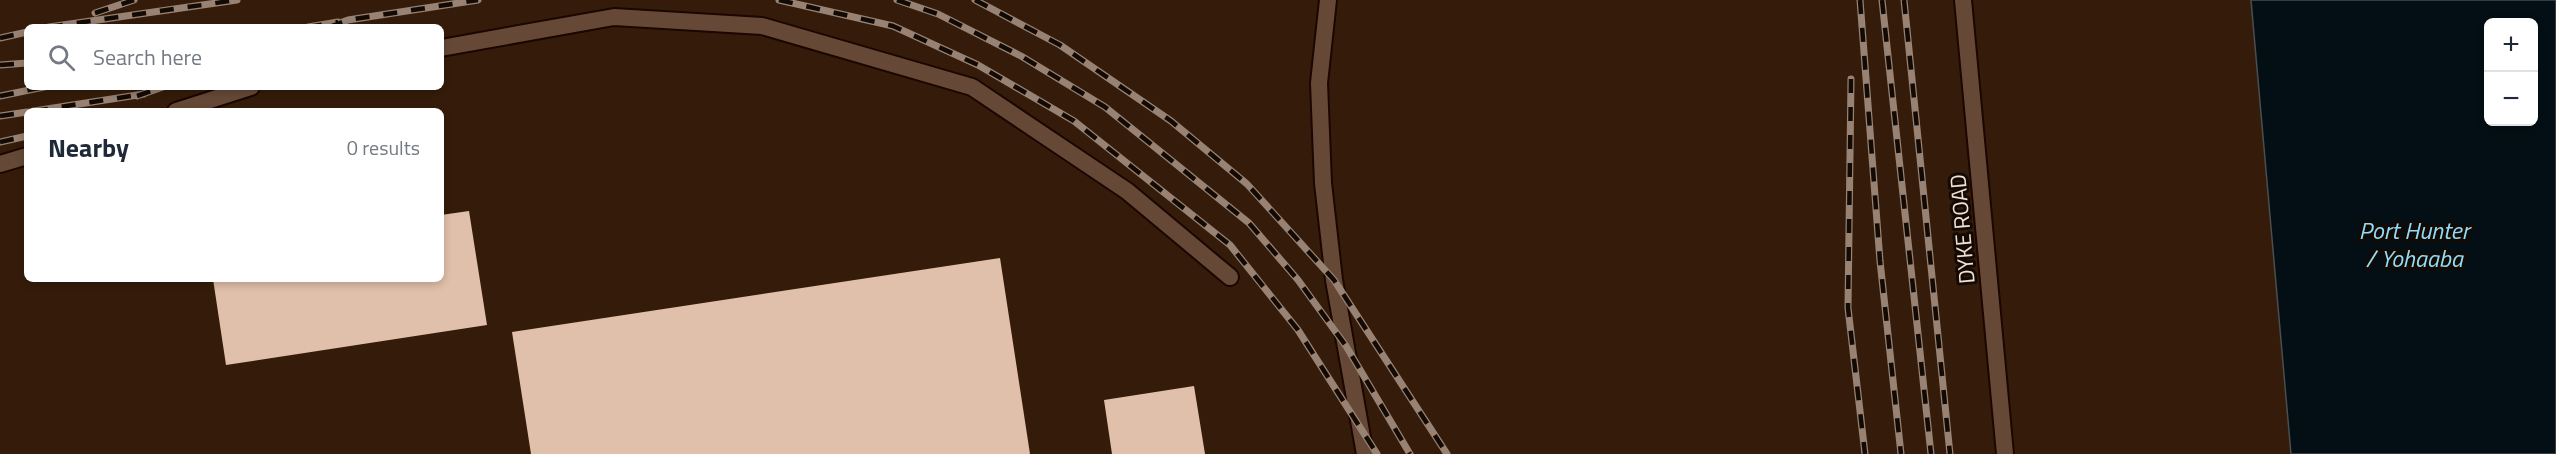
<!DOCTYPE html>
<meta charset="utf-8">
<style>
body{margin:0;font-family:"Titillium Web",sans-serif;background:#f6f6f7;color:#1f2937}
.controls{position:absolute;right:18px;top:18px;display:grid;overflow:hidden;border-radius:9px;box-shadow:0 3px 9px #0003}
.controls button{width:54px;height:54px;display:grid;place-items:center;padding:0;border:0;border-bottom:2px solid #e0e1e3;background:#fff;color:#1f2937;font:30px sans-serif}
.list{margin:0;padding:0;list-style:none}
h2{display:flex;justify-content:space-between;align-items:center;height:78px;margin:0;padding:0 24px;font-size:26px}
h2 small{font-size:20px;font-weight:400;color:#747a83}
.icon{flex:none;width:33px;height:33px;fill:none;stroke:currentColor;stroke-width:2;stroke-linecap:round;stroke-linejoin:round}
.map{position:relative;flex:none;width:2556px;height:454px;overflow:hidden}
.search{position:absolute;background:#fff;box-shadow:0 3px 9px #0003;left:24px;top:24px;width:420px;height:66px;display:flex;align-items:center;gap:15px;box-sizing:border-box;padding:0 21px;border-radius:9px;color:#747a83;font-size:22px}
.panel{position:absolute;background:#fff;box-shadow:0 3px 9px #0003;left:24px;top:108px;width:420px;height:174px;border-radius:9px}
.map>svg:first-child{display:block}
.water{fill:#030f14;stroke:#4b4e4e;stroke-width:1.5;fill-rule:evenodd}
.building{fill:#e1c0ab}
.lines{fill:none;stroke-linecap:round;stroke-linejoin:round}
.service-casing{stroke:#1b0600;stroke-width:20}
.minor-casing{stroke:#1b0600;stroke-width:20}
.service{stroke:#654936;stroke-width:16}
.minor{stroke:#654936;stroke-width:16}
.rail-casing{stroke:#978274;stroke-width:7}
.rail{stroke:#140a04;stroke-width:4.5;stroke-dasharray:14;stroke-linecap:butt}
.labels{text-anchor:middle;stroke-width:6;stroke-linejoin:round;paint-order:stroke}
.street-label{font-size:22px;fill:#f2e1d6;stroke:#140a04}
.water-label{font-size:24px;font-style:italic;fill:#90ddfb;stroke:#140a04}
</style>
<div class="map">
<svg width="2556" height="454" viewBox="0 0 2556 454">
<rect width="100%" height="100%" fill="#351c0a"/>
<path class="water" d="M2251,0H2556V454H2291ZM2488,22H2534V122H2488Z"/>
<path class="building" d="M469,211L487,325L226,365L213,279H441V215Z
M1000,258L1030,454H531L512,332Z
M1194,386L1205,454H1112L1104,400Z"/>
<g class="lines">
<defs>
<path id="service" d="M1963,0L2005,454
M441,48L614,17L762,26L972,87L1127,191L1230,277
M176,111L251,87
M0,164L27,156"/>
<path id="minor" d="M1328,0L1319,83L1323,183L1334,280L1365,454"/>
</defs>
<use href="#service" class="service-casing"/>
<use href="#minor" class="minor-casing"/>
<use href="#service" class="service"/>
<use href="#minor" class="minor"/>
<defs>
<path id="rail" d="M779,0L893,26L978,65L1074,121L1230,245L1298,330L1377,454
M897,0L938,14L1021,56L1105,107L1249,223L1298,280L1346,346L1410,454
M975,0L1060,45L1171,121L1247,184L1334,280L1447,454
M1860,0L1880,261L1901,454
M1882,0L1931,454
M1904,0L1950,454
M95,13L134,0
M49,27L237,0
M308,27L338,22
M329,27L348,20L478,0
M0,38L27,32
M0,65L27,63
M1851,79L1848,308L1865,454
M0,96L44,87
M137,96L163,87
M34,111L144,94
M0,116L27,112
M0,142L27,136"/>
</defs>
<use href="#rail" class="rail-casing"/>
<use href="#rail" class="rail"/>
</g>
<g class="labels">
<g class="street-label">
<text transform="translate(1962 229) rotate(-95)" y="8">DYKE ROAD</text>
</g>
<g class="water-label">
<text x="2414" y="239">Port Hunter<tspan x="2414" dy="28">/ Yohaaba</tspan></text>
</g>
</g>
</svg>
<div class="controls">
<button>+</button>
<button>−</button>
</div>
<div class="search"><svg class="icon" aria-label="search" viewBox="0 0 24 24"><circle cx="10" cy="10" r="6"/><path d="M15 15l6 6"/></svg>Search here</div>
<section class="panel">
<h2>Nearby<small>0 results</small></h2>
<ul class="list">
</ul>
</section>
</div>
